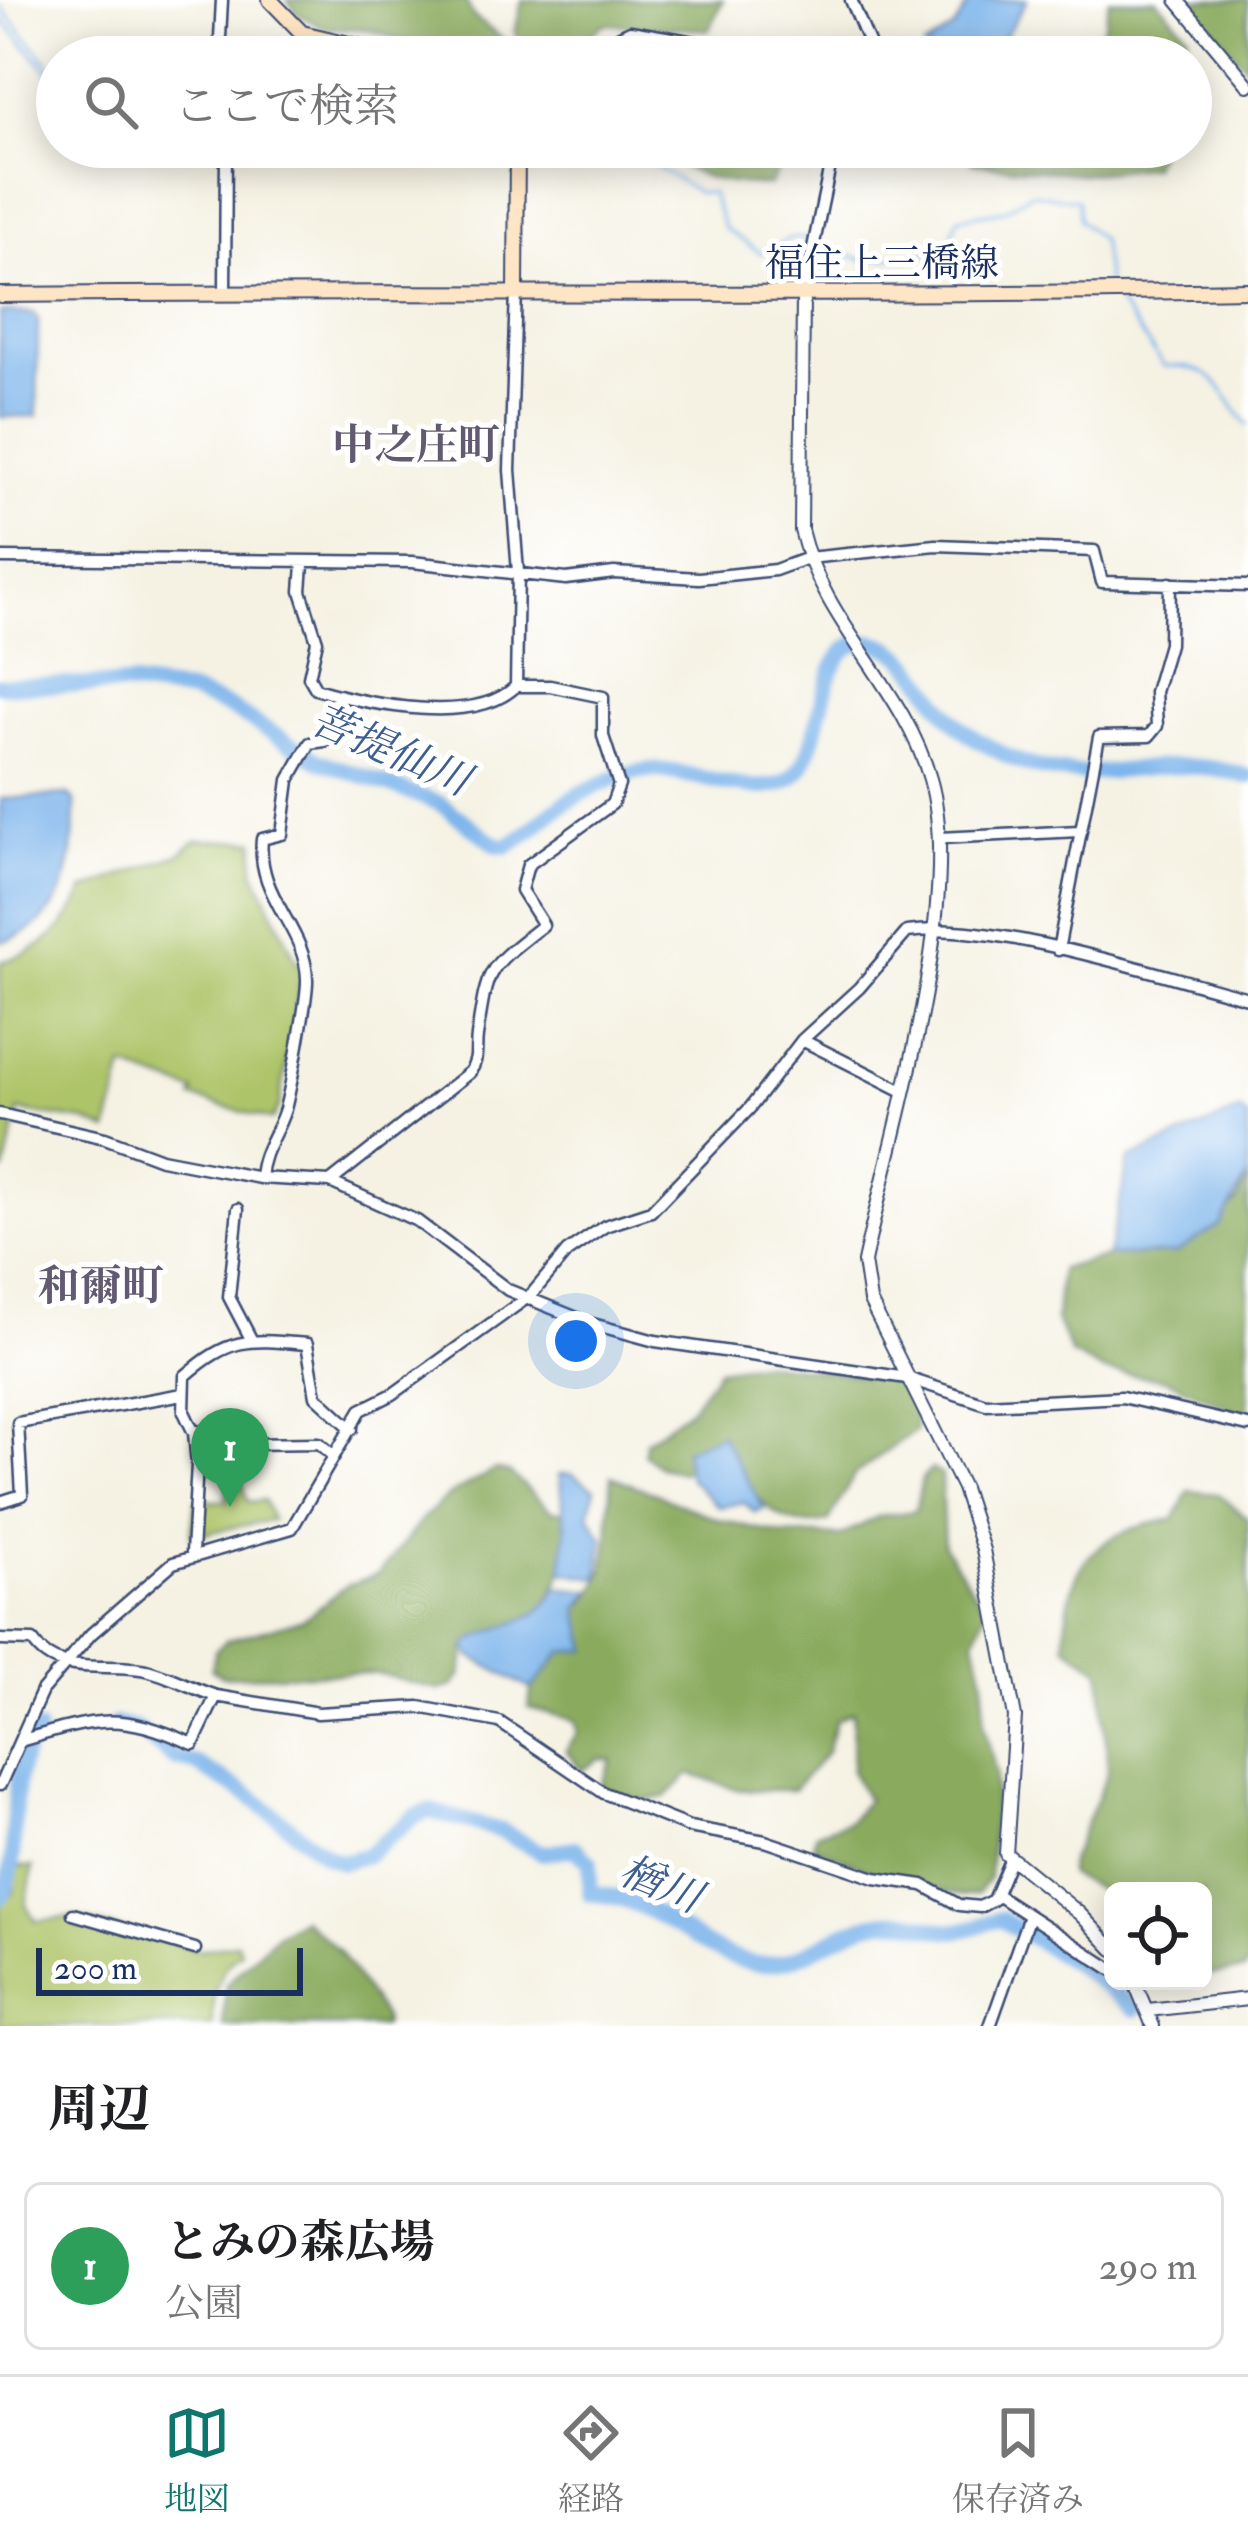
<!DOCTYPE html>
<html lang="ja">
<meta charset="utf-8">
<style>
body{margin:0;font-family:"IM FELL Double Pica","Noto Serif JP",serif;background:#f2f2f2;color:#202124}
.controls{position:absolute;right:36px;bottom:36px;display:grid;overflow:hidden;border-radius:18px;box-shadow:0 6px 30px #0003}
.controls button{width:108px;height:108px;display:grid;place-items:center;padding:0;border:0;border-bottom:3px solid #e0e0e0;background:#fff;color:#202124;font:60px sans-serif}
.scale{position:absolute;left:36px;bottom:30px;width:267px;box-sizing:border-box;padding-left:12px;border:6px solid #1b2f5e;border-top:0;font-size:33px;line-height:42px;white-space:nowrap;color:#1b2f5e;-webkit-text-stroke:9px #fff;paint-order:stroke}
.you{position:absolute;left:576px;top:1341px;width:42px;height:42px;margin:-30px;border:9px solid #fff;border-radius:50%;background:#1a73e8;box-shadow:0 0 0 18px #1a73e833}
.badge{display:grid;place-items:center;width:78px;height:78px;border-radius:50%;background:#0f766e;color:#fff;font-size:39px;font-weight:700}
.pin{position:absolute;translate:-50% -99px;filter:drop-shadow(0 3px 6px #0008)}
.pin::after{content:'';position:absolute;top:63px;width:42px;height:36px;background:inherit;clip-path:polygon(0 0,100% 0,50% 100%)}
.list{margin:0;padding:0;list-style:none}
h2{display:flex;justify-content:space-between;align-items:center;height:156px;margin:0;padding:0 48px;font-size:51px}
h2 small{font-size:39px;font-weight:400;color:#757577}
.list li{display:grid;grid-template-columns:78px 1fr auto;gap:36px;align-items:center;box-sizing:border-box;height:168px;margin:0 24px 24px;padding:0 24px;border:3px solid #e0e0e0;border-radius:18px}
.list b{display:block;font-size:45px;white-space:nowrap}
.list p{margin:0;font-size:39px;white-space:nowrap;color:#757577}
.list em{font-size:39px;font-style:normal;color:#757577}
.icon{flex:none;width:66px;height:66px;fill:none;stroke:currentColor;stroke-width:2;stroke-linecap:round;stroke-linejoin:round}
.map{position:relative;flex:none;width:1248px;height:2026px;overflow:hidden}
.search{position:absolute;background:#fff;box-shadow:0 6px 30px #0003;left:36px;right:36px;top:36px;height:132px;display:flex;align-items:center;gap:30px;box-sizing:border-box;padding:0 42px;border-radius:66px;color:#757577;font-size:45px}
.sheet{height:348px;background:#fff}
nav{display:flex;justify-content:space-around;align-items:center;box-sizing:border-box;height:168px;border-top:3px solid #e0e0e0;background:#fff;font-size:33px;color:#757577}
nav a{display:grid;justify-items:center;gap:6px}
nav .on{color:#0f766e}
.map>svg:first-child{display:block}
.green{fill:#aec469;stroke:#647a64;stroke-width:3}
.forest{fill:#8aaa5d;stroke:#526c5e;stroke-width:3}
.water{fill:#7bb4eb;stroke:#4b72a4;stroke-width:3}
.lines{fill:none;stroke-linecap:round;stroke-linejoin:round}
.stream{stroke:#7bb4eb;stroke-width:3}
.river{stroke:#7bb4eb;stroke-width:16}
.minor-casing{stroke:#3c4c72;stroke-width:15}
.tertiary-casing{stroke:#3c4c72;stroke-width:16}
.secondary-casing{stroke:#3c4c72;stroke-width:18}
.minor{stroke:#fff;stroke-width:10}
.tertiary{stroke:#fff;stroke-width:12}
.secondary{stroke:#fee5c5;stroke-width:14}
.labels{text-anchor:middle;stroke-width:10;stroke-linejoin:round;paint-order:stroke}
.street-label{font-size:39px;fill:#1b2f5e;stroke:#fff}
.neighbourhood-label{font-size:42px;font-weight:bold;fill:#625a71;stroke:#fff}
.water-label{font-size:42px;font-style:italic;fill:#3d5e8f;stroke:#fff}
</style>
<div class="map">
<svg width="1248" height="2026" viewBox="0 0 1248 2026">
<rect width="100%" height="100%" fill="#fff"/>
<filter id="ink" filterUnits="userSpaceOnUse"><feTurbulence type="fractalNoise" baseFrequency=".00833" numOctaves="2"/><feDisplacementMap in="SourceGraphic" scale="24" xChannelSelector="R" yChannelSelector="G"/><feConvolveMatrix kernelMatrix="1 2 1 2 8 2 1 2 1" color-interpolation-filters="sRGB"/></filter>
<filter id="wash" filterUnits="userSpaceOnUse"><feTurbulence type="fractalNoise" baseFrequency=".004" numOctaves="4" result="noise"/><feDisplacementMap in="SourceGraphic" scale="48" xChannelSelector="R" yChannelSelector="G"/><feGaussianBlur stdDeviation="2.7" result="paint"/><feColorMatrix in="noise" values="0 0 0 0 0 0 0 0 0 0 0 0 0 0 0 0 0 1.4 0 .05"/><feComposite in="paint" operator="in"/></filter>
<g filter="url(#wash)">
<rect width="100%" height="100%" fill="#f5f2e3"/>
<path class="green" d="M197,840L255,841L254,871L302,973L279,1107L272,1120L193,1098L195,1092L124,1067L108,1131L85,1121L19,1111L5,1171L0,1170V962C40,953 69,928 84,890L180,854Z
M243,1484L248,1502L264,1500L272,1520L191,1536L195,1501H226L229,1485Z
M15,1867H33L26,1905L36,1921L74,1917L199,1950L237,1943L241,1952C215,1969 213,1997 213,2026H0V1902L14,1893Z"/>
<path class="forest" d="M287,0H465L474,17L510,45L508,57H450L367,29L323,28L297,13Z
M522,0H723L709,30L604,24L579,45L527,57L515,33Z
M1109,0H1157L1188,34L1181,57H1086L1105,24Z
M1187,0H1248V69Z
M650,147H814L783,162L769,185C718,186 692,175 650,147Z
M968,147H1158L1152,166L1082,174L973,163Z
M1248,1175V1417L1166,1379L1106,1372L1071,1354L1056,1320L1060,1269L1108,1256L1176,1253L1238,1201Z
M763,1362L897,1381L915,1412V1431L855,1474L829,1521C772,1538 740,1478 721,1435L685,1450L688,1468L682,1472L660,1467L644,1454L645,1441L690,1409L719,1369Z
M932,1469L941,1475L944,1546L986,1610L975,1639L984,1679V1723L996,1774L989,1878L977,1894L963,1896L876,1873L813,1846L816,1833L849,1821L867,1800L852,1772L853,1712L836,1720L827,1752L793,1790H740L690,1774L666,1797L640,1801L601,1786L612,1760L599,1759L582,1771L566,1750L578,1732L575,1720L529,1708L531,1689L562,1652L587,1650L578,1609C617,1578 606,1518 612,1476L717,1519L779,1534L840,1536L880,1516L915,1511L922,1479Z
M495,1470L510,1473L552,1511H563C571,1549 563,1599 527,1620C506,1632 485,1629 467,1645L461,1675L453,1686L439,1690L375,1673L223,1676L211,1670L216,1650L227,1640L304,1619L346,1586L379,1574L425,1516L451,1494Z
M1189,1491L1218,1494L1248,1519V1963L1244,1971L1203,1975V1891H1113V1897L1070,1875L1068,1865L1108,1773L1101,1670L1065,1645C1066,1563 1093,1532 1174,1519Z
M302,1918L338,1950L384,2018L383,2026H223L226,1984L278,1933Z"/>
<path class="water" d="M971,0H1027L992,57H936L924,48L954,28Z
M0,312L33,313L38,320L37,416L0,417Z
M68,795L75,801C75,861 68,926 0,942V799Z
M1239,1111L1248,1118V1175L1220,1225L1176,1253L1108,1256L1129,1159Z
M721,1434L764,1509L754,1512L744,1502L719,1507L689,1478L684,1450Z
M559,1474H572L595,1489L589,1514L603,1539L598,1578L562,1572L566,1527Z
M557,1587L592,1591L578,1609L588,1650L562,1652L531,1689L470,1656L467,1645C495,1621 540,1628 557,1587Z"/>
<g class="lines">
<path class="stream" d="M0,6L57,73
M0,17L57,81
M374,147L393,154L439,147
M467,147L497,156L512,150
M532,147L567,157L643,158L697,192L711,193L724,228L761,253L789,239L809,238
M820,247L865,260L946,252L958,218L1005,210L1031,193L1078,200L1079,220L1101,240L1107,282
M1116,300L1164,366C1221,364 1217,391 1248,425"/>
<path class="river" d="M0,685H134L192,693L230,708L317,760L439,803L497,845L507,846C527,837 540,820 558,808C581,791 622,772 651,770C687,768 763,805 794,776C825,747 817,650 860,643C905,635 928,693 953,720C968,736 988,746 1007,756C1092,798 1160,745 1248,777
M115,1724L138,1730L175,1759L194,1763L250,1796L327,1856L342,1862L367,1855L414,1817L430,1811L502,1831L542,1853L575,1848L590,1862V1894C652,1894 693,1951 751,1963C794,1972 832,1932 873,1923C913,1914 926,1931 955,1931C970,1930 985,1923 1000,1919L1073,1962L1135,2009
M0,1898C25,1874 0,1772 38,1731"/>
</g>
</g>
<g filter="url(#ink)">
<g class="lines">
<defs>
<path id="minor" d="M851,0L871,48L866,57
M219,57L222,0
M579,57L630,31L785,57
M225,292L226,147
M803,296L834,147
M0,558L412,562L566,579L614,573L699,578L775,570L808,558L936,545L1094,551L1102,582L1248,586
M303,565L301,591L317,641L309,677L316,689C367,704 475,727 516,686L518,572L510,470L516,291
M940,838L1079,831
M1058,950L1099,737L1149,736L1157,726L1155,692L1169,644L1170,583
M802,1040L901,1090
M0,1114L105,1138L161,1159L260,1178L330,1182L417,1221L508,1290L589,1323L655,1341L907,1378L986,1404L1122,1397L1248,1426
M260,1178C262,1149 277,1135 285,1109C290,1091 308,996 307,979C306,928 256,897 262,839L282,834L289,780L310,743L325,741L337,695
M330,1182L470,1072C479,1059 475,1051 477,1036C488,965 486,970 543,925L521,890L528,865L612,804L619,785L603,736V697L550,686H516
M238,1209L229,1297L251,1339
M193,1430L245,1444L319,1443L334,1456
M0,1502L22,1495L18,1423L183,1394
M192,1553L197,1464L194,1433L184,1412L185,1376C231,1336 248,1339 307,1344L316,1396L352,1429
M0,1640L33,1641C57,1679 109,1661 146,1670C169,1675 193,1689 216,1696
M20,1741C97,1718 119,1711 193,1744L216,1696L318,1713L419,1707L499,1722L604,1793L689,1827L765,1841L875,1878L923,1885L959,1905L980,1907L993,1900L1010,1860
M0,1785L42,1691L91,1634L173,1563L292,1528L361,1410L393,1394L531,1295L567,1252L605,1226L651,1211L750,1108L802,1040L859,988L907,932C993,920 1159,975 1248,998
M997,1895L1113,1970
M73,1914L195,1949
M990,2026L1029,1916"/>
<path id="tertiary" d="M1177,0L1248,85
M803,296L801,530C823,623 904,687 930,779C965,899 891,1135 864,1262L870,1301L963,1488L983,1550L1015,1717L1006,1854L1080,1914L1113,1949
M1134,1981L1153,2026
M1148,2010L1248,1999"/>
<path id="secondary" d="M270,0L302,33L405,57
M516,291L517,147
M0,295C416,290 832,298 1248,290"/>
</defs>
<use href="#minor" class="minor-casing"/>
<use href="#tertiary" class="tertiary-casing"/>
<use href="#secondary" class="secondary-casing"/>
<use href="#minor" class="minor"/>
<use href="#tertiary" class="tertiary"/>
<use href="#secondary" class="secondary"/>
</g>
</g>
<g class="labels">
<g class="street-label">
<text x="882" y="276">福住上三橋線</text>
</g>
<g class="neighbourhood-label">
<text x="416" y="459">中之庄町</text>
<text x="101" y="1300">和爾町</text>
</g>
<g class="water-label">
<text transform="translate(391 749) rotate(23)" y="15">菩提仙川</text>
<text transform="translate(661 1883) rotate(22)" y="15">楢川</text>
</g>
</g>
</svg>
<div class="controls">
<button><svg class="icon" aria-label="locate" viewBox="0 0 24 24"><circle cx="12" cy="12" r="6"/><path d="M12 2v4M12 18v4M2 12h4M18 12h4"/></svg></button>
</div>
<div class="scale">200 m</div>
<div class="you"></div>
<div class="pin badge" style="left:230px;top:1507px;background:#2e9e5b">1</div>
<div class="search"><svg class="icon" aria-label="search" viewBox="0 0 24 24"><circle cx="10" cy="10" r="6"/><path d="M15 15l6 6"/></svg>ここで検索</div>
</div>
<section class="sheet">
<h2>周辺<small></small></h2>
<ul class="list">
<li><span class="badge" style="background:#2e9e5b">1</span><div><b>とみの森広場</b><p>公園</p></div><em>290 m</em></li>
</ul>
</section>
<nav>
<a class="on"><svg class="icon" aria-label="map" viewBox="0 0 24 24"><path d="M3 6l6-2 6 2 6-2v14l-6 2-6-2-6 2zM9 4v14M15 6v14"/></svg>地図</a>
<a><svg class="icon" aria-label="directions" viewBox="0 0 24 24"><path d="M12 3l9 9-9 9-9-9zM9 14v-3h6M13 9l2 2-2 2"/></svg>経路</a>
<a><svg class="icon" aria-label="saved" viewBox="0 0 24 24"><path d="M7 4h10v16l-5-4-5 4z"/></svg>保存済み</a>
</nav>
